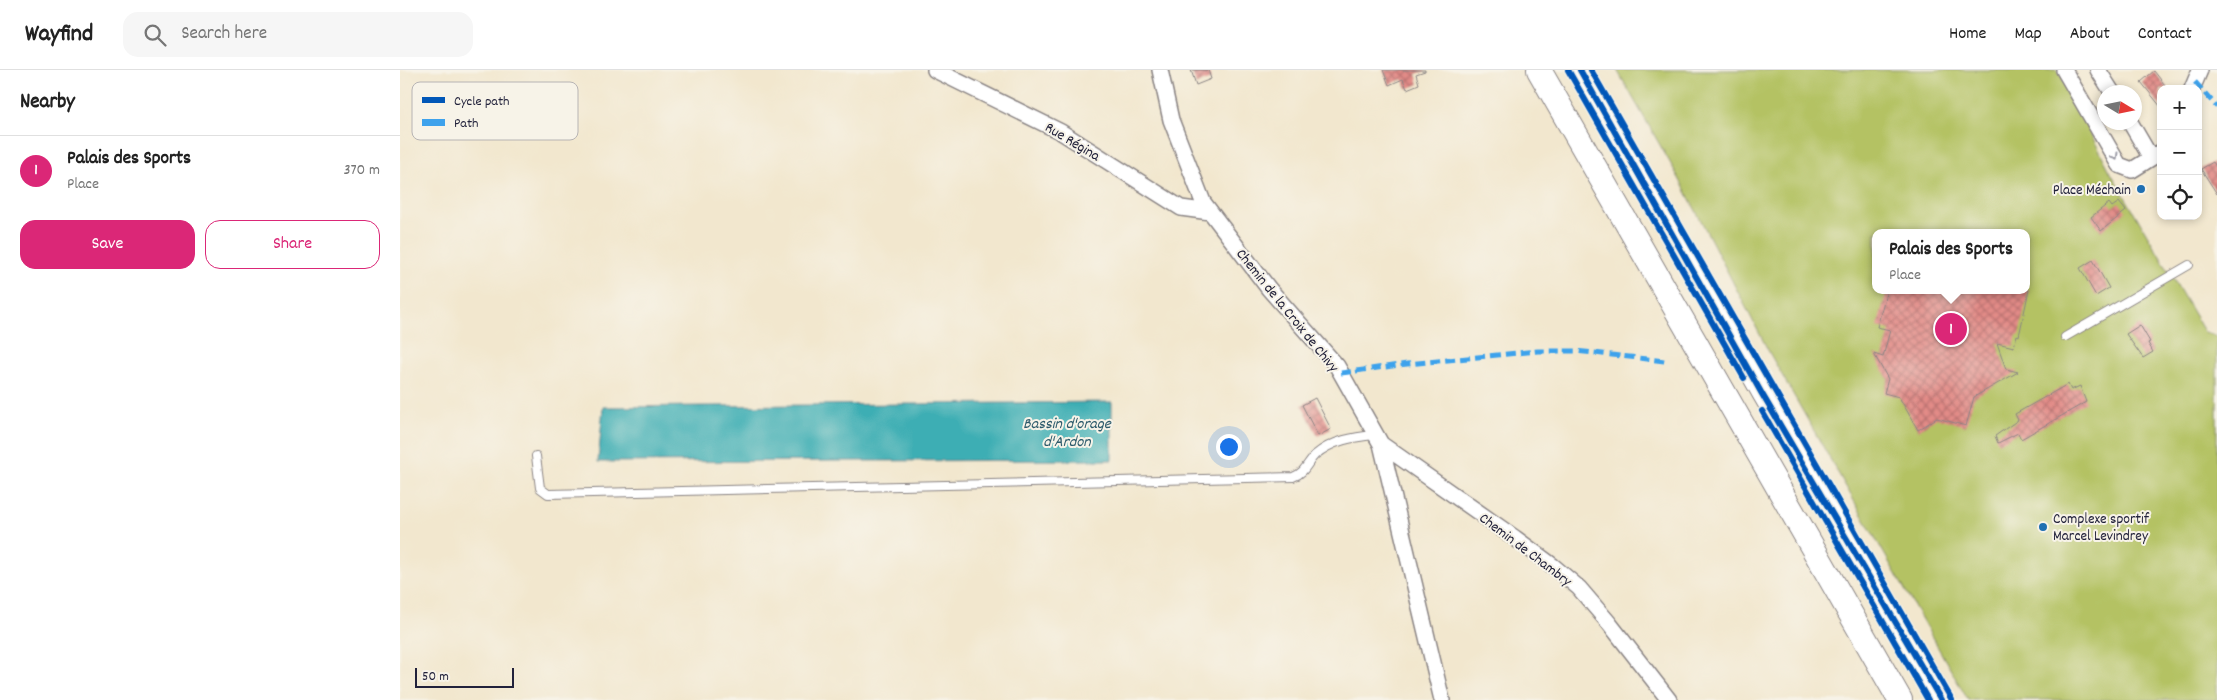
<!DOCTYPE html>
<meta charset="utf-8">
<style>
body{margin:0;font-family:Dekko,sans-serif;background:#f6f6f6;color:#222}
.controls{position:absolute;right:15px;top:15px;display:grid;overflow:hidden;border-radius:10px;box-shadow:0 2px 8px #0003}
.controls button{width:45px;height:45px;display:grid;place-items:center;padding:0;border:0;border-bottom:1px solid #e0e0e0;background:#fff;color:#222;font:25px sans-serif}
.compass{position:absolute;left:1697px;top:15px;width:45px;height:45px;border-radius:50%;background:#fff;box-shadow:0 2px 8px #0003;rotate:100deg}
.scale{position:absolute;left:15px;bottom:12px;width:99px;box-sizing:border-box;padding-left:5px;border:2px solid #22223b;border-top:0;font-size:14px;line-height:18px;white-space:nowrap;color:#22223b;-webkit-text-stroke:4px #f7f3e8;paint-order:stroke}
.you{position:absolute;left:828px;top:376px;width:18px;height:18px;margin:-12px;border:4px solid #fff;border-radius:50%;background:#1a73e8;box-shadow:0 0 0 8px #1a73e833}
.badge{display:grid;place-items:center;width:32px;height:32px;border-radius:50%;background:#db2777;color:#fff;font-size:16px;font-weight:700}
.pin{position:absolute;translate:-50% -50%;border:2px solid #fff;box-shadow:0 1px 5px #0006}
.popup{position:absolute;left:1472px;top:159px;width:158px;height:65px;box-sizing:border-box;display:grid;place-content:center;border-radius:10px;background:#fff;filter:drop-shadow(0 1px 4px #0005);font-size:16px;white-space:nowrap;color:#767676}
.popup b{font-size:19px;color:#222}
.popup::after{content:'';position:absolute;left:50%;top:100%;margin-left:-10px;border:10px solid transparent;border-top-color:#fff}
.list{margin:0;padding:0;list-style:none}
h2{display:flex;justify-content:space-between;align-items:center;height:65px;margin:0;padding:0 20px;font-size:21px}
h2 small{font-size:16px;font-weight:400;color:#767676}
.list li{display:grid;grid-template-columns:32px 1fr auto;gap:15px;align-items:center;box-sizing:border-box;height:70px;padding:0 20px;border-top:1px solid #e0e0e0}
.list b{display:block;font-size:19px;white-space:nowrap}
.list p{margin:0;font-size:16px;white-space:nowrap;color:#767676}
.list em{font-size:16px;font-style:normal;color:#767676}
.actions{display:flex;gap:10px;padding:15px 20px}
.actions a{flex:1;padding:11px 0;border:1px solid #db2777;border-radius:15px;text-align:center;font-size:18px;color:#db2777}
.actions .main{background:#db2777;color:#fff}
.icon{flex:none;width:28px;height:28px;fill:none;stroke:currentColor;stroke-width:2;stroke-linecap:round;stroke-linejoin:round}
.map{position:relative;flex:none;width:1817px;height:630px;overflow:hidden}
header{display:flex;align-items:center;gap:30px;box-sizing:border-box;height:70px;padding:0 25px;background:#fff;border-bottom:1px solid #e0e0e0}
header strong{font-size:24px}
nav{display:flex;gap:28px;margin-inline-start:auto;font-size:18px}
.search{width:350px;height:45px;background:#f6f6f6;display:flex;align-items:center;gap:12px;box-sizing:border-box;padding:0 18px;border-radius:15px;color:#767676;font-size:19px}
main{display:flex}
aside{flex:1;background:#fff}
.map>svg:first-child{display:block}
.grass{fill:#b4c264;stroke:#6b7250;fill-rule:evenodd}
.water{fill:#3caeb4;stroke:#2f6878}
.building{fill:url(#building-cross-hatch)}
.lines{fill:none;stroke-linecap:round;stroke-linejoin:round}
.service-casing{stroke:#8a8484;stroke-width:10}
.minor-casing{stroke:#8a8484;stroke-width:18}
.tertiary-casing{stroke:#8a8484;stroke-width:21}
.primary-casing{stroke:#8a8484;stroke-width:26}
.service{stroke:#fff;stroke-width:8}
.minor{stroke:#fff;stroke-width:15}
.tertiary{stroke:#fff;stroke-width:19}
.primary{stroke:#fff;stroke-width:24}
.quiet{stroke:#3ea2ec;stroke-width:5;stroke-dasharray:10 5;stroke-linecap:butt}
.cycleway-casing{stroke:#f7f3e8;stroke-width:9}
.cycleway{stroke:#0057b8;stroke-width:6}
.oneway{stroke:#9c9ca7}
.poi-dot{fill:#1f6fb2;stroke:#f7f3e8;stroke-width:2}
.labels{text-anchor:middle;stroke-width:4;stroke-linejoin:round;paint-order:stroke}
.street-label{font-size:15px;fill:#22223b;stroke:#f7f3e8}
.poi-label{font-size:15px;fill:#22223b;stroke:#f7f3e8;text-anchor:end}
.water-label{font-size:16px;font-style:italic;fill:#2c5a6b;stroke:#f7f3e8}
.key{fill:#f7f3e8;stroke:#b7b4b4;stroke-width:1}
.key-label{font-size:14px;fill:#22223b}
</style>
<header>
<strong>Wayfind</strong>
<div class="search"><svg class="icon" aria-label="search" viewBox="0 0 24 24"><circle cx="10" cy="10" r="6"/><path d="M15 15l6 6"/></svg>Search here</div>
<nav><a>Home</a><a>Map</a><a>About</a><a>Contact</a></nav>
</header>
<main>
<aside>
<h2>Nearby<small></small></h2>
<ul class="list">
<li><span class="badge">1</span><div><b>Palais des Sports</b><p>Place</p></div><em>370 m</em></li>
</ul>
<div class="actions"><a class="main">Save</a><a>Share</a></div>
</aside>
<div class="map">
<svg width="1817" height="630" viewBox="0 0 1817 630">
<defs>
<pattern id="building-cross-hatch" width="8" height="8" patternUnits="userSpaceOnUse" patternTransform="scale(1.25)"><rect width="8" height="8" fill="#e28b87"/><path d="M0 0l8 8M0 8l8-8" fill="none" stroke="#b77170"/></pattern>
</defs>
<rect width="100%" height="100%" fill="#f7f3e8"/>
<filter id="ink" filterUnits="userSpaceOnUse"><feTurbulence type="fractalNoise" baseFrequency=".02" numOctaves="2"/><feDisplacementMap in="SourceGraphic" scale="10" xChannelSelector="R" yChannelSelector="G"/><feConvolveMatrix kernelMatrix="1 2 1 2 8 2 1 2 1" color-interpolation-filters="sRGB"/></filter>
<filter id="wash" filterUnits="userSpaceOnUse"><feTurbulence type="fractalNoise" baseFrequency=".0096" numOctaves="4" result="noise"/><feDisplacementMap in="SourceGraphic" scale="20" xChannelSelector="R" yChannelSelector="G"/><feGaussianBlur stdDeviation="1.12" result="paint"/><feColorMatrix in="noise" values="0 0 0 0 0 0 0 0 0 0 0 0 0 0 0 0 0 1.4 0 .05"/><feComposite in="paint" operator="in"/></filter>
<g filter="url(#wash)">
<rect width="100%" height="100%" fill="#f2e7ce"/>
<path class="grass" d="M1217,0H1658L1711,103L1805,263L1817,266V630H1568L1370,284L1280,110ZM1476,163H1626V220H1476Z"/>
<path class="water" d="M712,332V390L198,392L203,337Z"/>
<g id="blocks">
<path class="building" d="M791,0H808L811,9L796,15Z
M983,0H1025V1L1016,4L1019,14L1007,19L1003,9L989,15Z
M1754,1L1768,19H1761V37L1741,12Z
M1813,92L1817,98V124L1801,99Z
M1719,132L1726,141L1701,161L1691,147L1709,133L1712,137Z
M1693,190L1709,218L1696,226L1680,198Z
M1487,220H1629L1619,266L1617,265L1614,277L1597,273L1606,299L1618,302L1574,327L1566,356L1537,348L1518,360L1499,327L1484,323L1488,309L1474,284L1483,287L1490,260L1477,257Z
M1740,255L1750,272L1748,273L1753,282L1743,288L1726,264Z
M1668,314L1671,320L1680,316L1686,332L1621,369L1618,363L1598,373L1595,366L1618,350L1615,344Z
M915,328L931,359L918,366L902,335Z"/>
</g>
</g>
<g filter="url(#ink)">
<use href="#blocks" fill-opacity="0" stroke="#8a8484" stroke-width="1"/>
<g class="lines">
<defs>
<path id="service" d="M1665,267L1789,195
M136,386L140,418L148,424L893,407C905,403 907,393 915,385C933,370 954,367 975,365"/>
<path id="minor" d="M535,0L661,62L781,138L810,142
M760,0L771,50L803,132L869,219L937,296L981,374L1042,630
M1664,0L1719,95L1732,100L1761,82
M1698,0L1712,22
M1792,19L1800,0
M1730,52L1751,88
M981,374L1115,468L1153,496L1179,518L1209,553L1269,630"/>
<path id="tertiary" d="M1180,0L1362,324L1541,630"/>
<path id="primary" d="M1139,0L1500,630"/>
</defs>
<use href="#service" class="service-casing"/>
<use href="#minor" class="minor-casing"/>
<use href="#tertiary" class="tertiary-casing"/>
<use href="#primary" class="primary-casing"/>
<use href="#service" class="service"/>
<use href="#minor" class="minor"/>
<use href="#tertiary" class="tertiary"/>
<use href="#primary" class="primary"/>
<path class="quiet" d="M1795,12L1817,37
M941,303L1007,294L1138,281H1176L1265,291"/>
<defs>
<path id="cycleway" d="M1168,0L1344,308
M1180,0L1362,324L1541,630
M1191,0L1552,630
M1362,341L1528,630"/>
</defs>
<use href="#cycleway" class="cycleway-casing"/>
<use href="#cycleway" class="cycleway"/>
</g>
<defs><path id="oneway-chevron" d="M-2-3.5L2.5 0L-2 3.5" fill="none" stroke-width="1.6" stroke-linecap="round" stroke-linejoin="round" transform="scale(1.25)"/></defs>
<use class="oneway" href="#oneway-chevron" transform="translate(1715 87) rotate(59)"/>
</g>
<g class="poi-dot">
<circle cx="1741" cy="119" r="5"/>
<circle cx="1643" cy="457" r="5"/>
</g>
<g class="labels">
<g class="street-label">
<text transform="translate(673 71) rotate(31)" y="5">Rue Régina</text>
<text transform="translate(888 240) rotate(51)" y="5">Chemin de la Croix de Chivy</text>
<text transform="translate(1126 479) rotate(37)" y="5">Chemin de Chambry</text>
</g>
<g class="poi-label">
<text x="1731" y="124">Place Méchain</text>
<text x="1653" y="453" text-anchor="start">Complexe sportif<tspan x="1653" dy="17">Marcel Levindrey</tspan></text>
</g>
<g class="water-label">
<text x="667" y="358">Bassin d'orage<tspan x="667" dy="18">d'Ardon</tspan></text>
</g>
</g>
<rect x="12" y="12" width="166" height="58" rx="8" class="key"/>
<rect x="22" y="27" width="23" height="6" fill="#0057b8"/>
<rect x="22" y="49" width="23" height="7" fill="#3ea2ec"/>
<g class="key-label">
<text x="54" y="35">Cycle path</text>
<text x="54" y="57">Path</text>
</g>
</svg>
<div class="controls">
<button>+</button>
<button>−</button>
<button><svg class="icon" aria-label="locate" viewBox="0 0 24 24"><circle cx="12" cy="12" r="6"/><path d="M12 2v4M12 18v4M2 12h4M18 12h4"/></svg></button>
</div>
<svg class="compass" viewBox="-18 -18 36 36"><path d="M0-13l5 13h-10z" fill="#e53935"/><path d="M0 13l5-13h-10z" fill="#767676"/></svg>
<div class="scale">50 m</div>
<div class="you"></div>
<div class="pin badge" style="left:1551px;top:259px">1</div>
<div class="popup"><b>Palais des Sports</b>Place</div>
</div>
</main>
